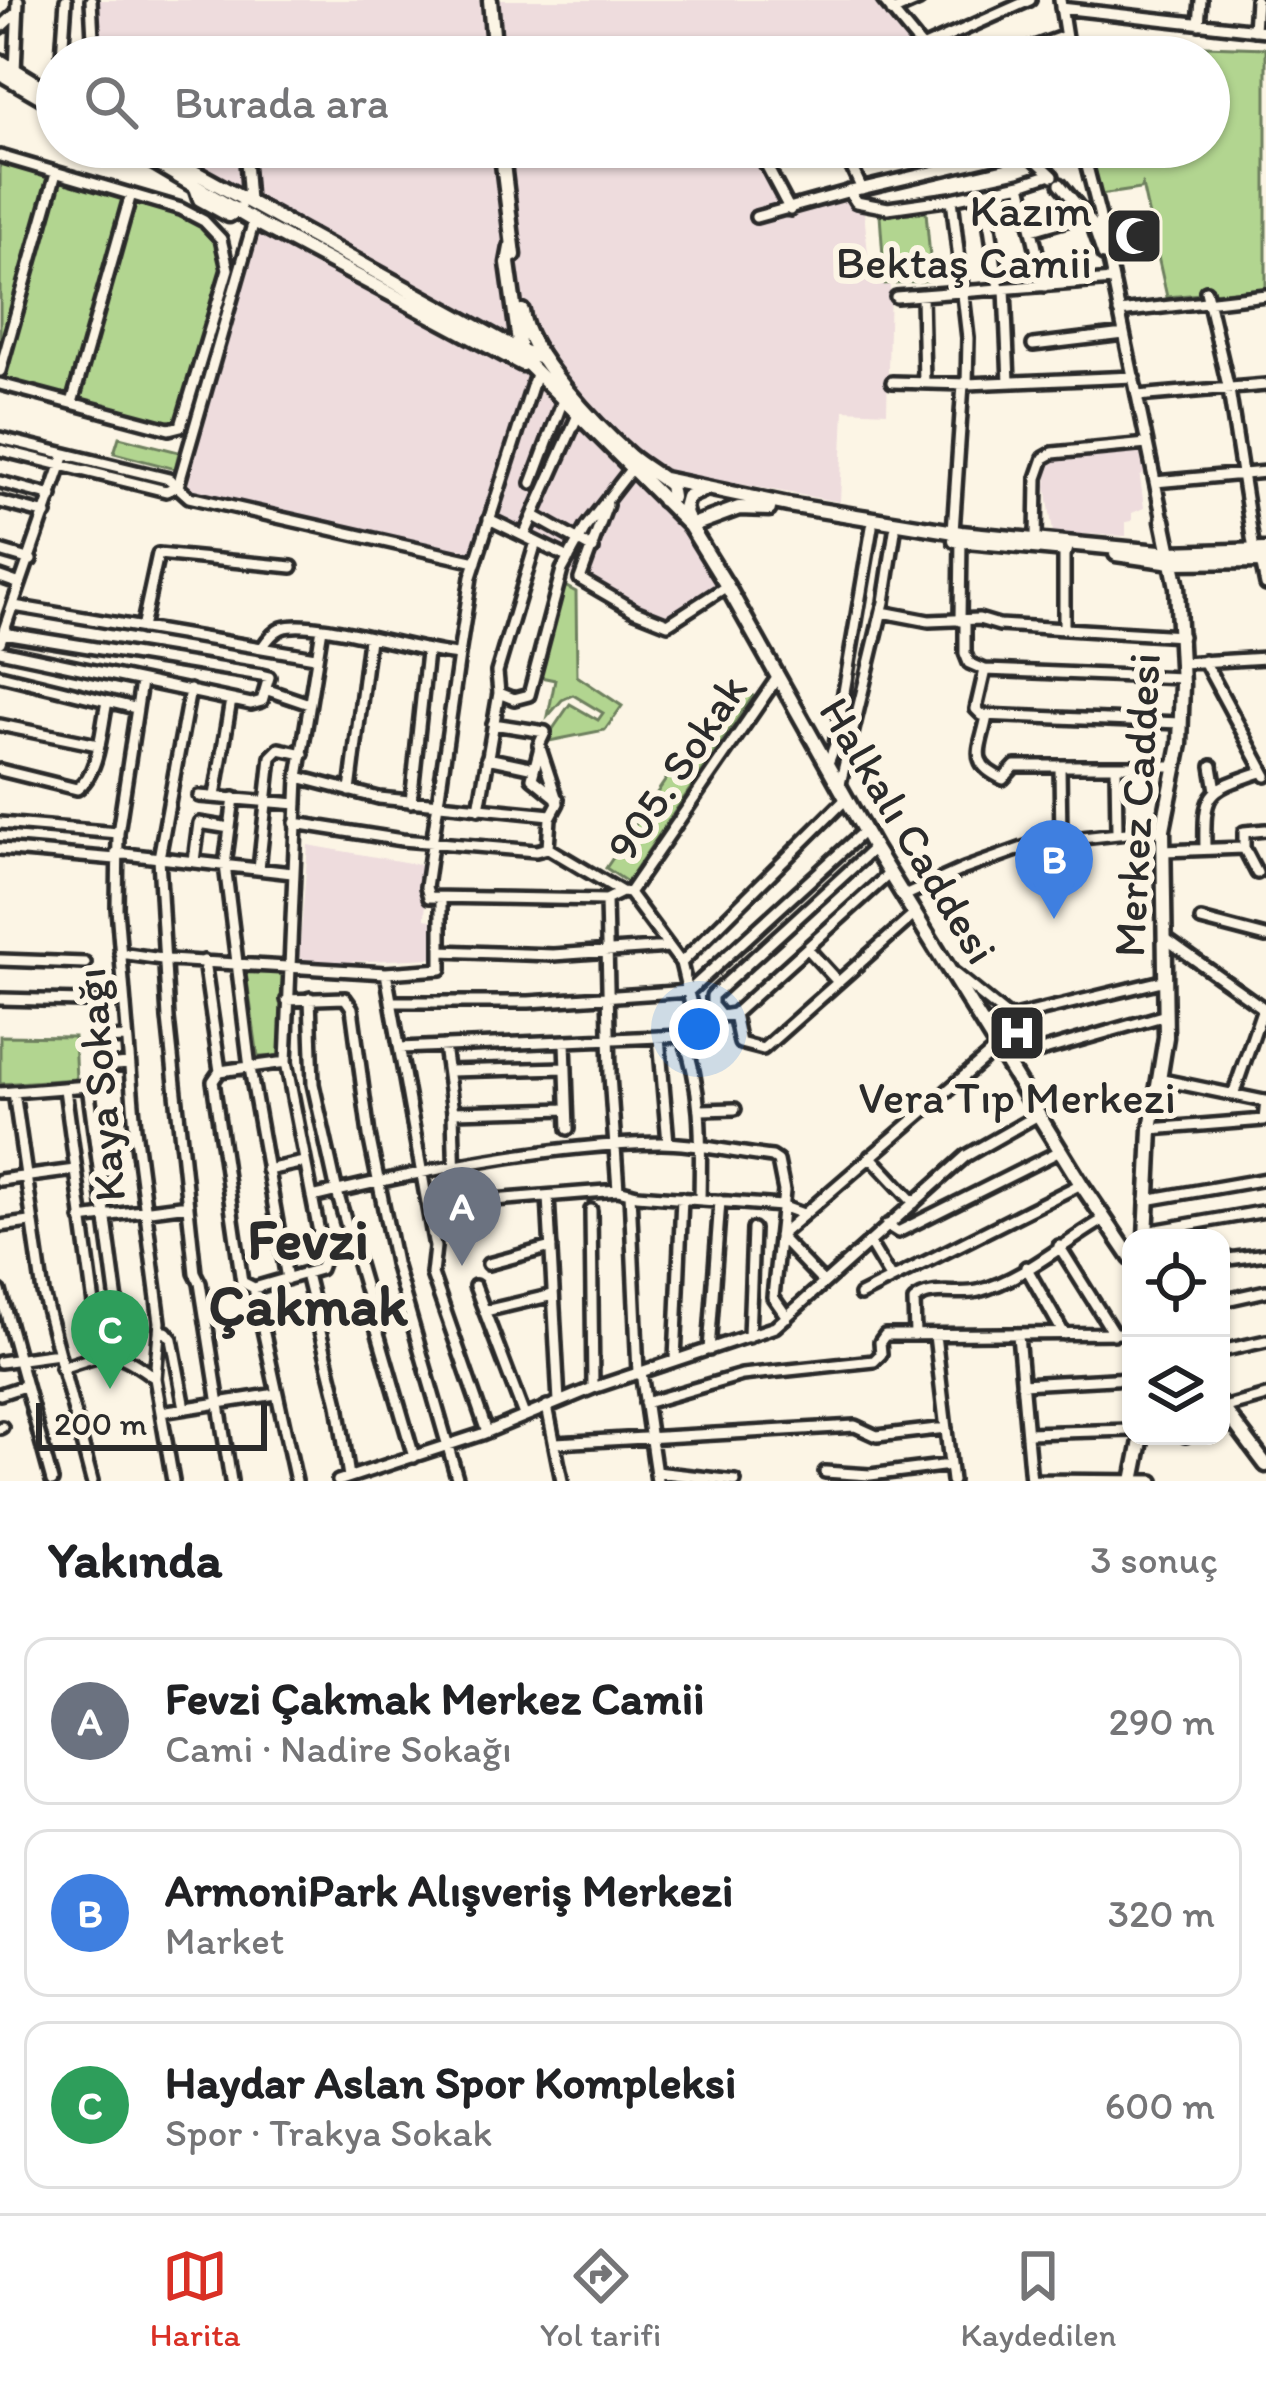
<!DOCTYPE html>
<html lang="tr">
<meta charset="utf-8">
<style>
body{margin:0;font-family:Itim,sans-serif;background:#f2f2f2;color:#202124}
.controls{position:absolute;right:36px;bottom:36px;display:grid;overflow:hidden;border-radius:24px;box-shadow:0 3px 9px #0004}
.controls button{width:108px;height:108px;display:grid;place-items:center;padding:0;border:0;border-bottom:3px solid #e0e0e0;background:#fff;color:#202124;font:60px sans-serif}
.scale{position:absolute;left:36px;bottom:30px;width:231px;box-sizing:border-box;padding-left:12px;border:6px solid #2b2b2b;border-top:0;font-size:33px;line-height:42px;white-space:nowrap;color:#2b2b2b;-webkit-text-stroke:9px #fcf5e5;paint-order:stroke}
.you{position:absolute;left:699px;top:1029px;width:42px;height:42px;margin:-30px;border:9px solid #fff;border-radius:50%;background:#1a73e8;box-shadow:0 0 0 18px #1a73e833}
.badge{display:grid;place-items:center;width:78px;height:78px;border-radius:50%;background:#d93025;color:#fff;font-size:39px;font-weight:700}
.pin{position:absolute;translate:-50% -99px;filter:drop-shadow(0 3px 6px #0008)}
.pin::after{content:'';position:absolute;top:63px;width:42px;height:36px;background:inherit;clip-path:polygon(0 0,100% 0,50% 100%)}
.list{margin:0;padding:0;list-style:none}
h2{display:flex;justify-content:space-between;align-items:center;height:156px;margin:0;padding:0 48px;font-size:51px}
h2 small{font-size:39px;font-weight:400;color:#757577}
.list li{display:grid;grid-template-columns:78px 1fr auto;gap:36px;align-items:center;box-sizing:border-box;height:168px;margin:0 24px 24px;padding:0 24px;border:3px solid #e0e0e0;border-radius:24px}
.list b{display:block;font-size:45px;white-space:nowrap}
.list p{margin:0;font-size:39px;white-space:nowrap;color:#757577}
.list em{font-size:39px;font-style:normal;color:#757577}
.icon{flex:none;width:66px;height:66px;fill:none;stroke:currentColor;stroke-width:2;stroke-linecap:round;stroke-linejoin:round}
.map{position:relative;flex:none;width:1266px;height:1481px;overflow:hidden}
.search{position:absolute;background:#fff;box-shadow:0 3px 9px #0004;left:36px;right:36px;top:36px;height:132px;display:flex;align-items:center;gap:30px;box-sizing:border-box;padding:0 42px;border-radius:66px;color:#757577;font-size:45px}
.sheet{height:732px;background:#fff}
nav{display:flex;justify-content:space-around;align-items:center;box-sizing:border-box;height:168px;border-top:3px solid #e0e0e0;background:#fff;font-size:33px;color:#757577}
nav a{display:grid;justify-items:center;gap:6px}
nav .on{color:#d93025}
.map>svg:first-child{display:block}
.built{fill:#eedcdd}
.green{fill:#b2d590;stroke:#6e805e;stroke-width:3}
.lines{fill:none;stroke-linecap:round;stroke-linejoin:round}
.minor-casing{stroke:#2b2b2b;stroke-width:18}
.major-casing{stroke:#2b2b2b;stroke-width:21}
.minor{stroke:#fcf5e5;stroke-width:9}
.major{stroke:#fcf5e5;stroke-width:12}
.labels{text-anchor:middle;stroke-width:12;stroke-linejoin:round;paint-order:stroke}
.poi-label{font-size:45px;fill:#2b2b2b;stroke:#fcf5e5;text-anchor:end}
.street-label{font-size:45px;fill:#2b2b2b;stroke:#fcf5e5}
.district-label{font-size:57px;font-weight:bold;fill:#2b2b2b;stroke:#fcf5e5}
</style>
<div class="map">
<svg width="1266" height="1481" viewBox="0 0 1266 1481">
<rect width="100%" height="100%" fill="#fcf5e5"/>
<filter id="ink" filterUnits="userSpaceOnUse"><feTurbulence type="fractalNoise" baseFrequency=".00833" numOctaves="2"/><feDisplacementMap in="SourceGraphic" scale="24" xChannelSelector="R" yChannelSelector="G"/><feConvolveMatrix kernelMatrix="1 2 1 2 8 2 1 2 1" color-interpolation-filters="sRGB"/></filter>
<g filter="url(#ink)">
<path class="built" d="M89,0H883L930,57H90Z
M154,147H784L764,159L790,210L862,189L868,254L890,286L887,412L844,410L840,502L671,472L664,479L648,470L539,357L522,321L512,250L513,342Z
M257,229L522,369L552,393L691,534L724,587L668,624L562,570L568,559L490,519L476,562L189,497L178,486Z
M1140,447L1146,472L1140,477L1144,508L1132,513V521L1126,522V536L1053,533L1046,486L1048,464L1056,456Z
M308,845L427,866L425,919L436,921L432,958L305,964L299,956Z"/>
<path class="green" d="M1144,44L1266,48V288L1167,297L1142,185L1140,189L1100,195L1091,147H1209V57H1144Z
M0,161L53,176L0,363Z
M58,177L127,198L71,398L0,380Z
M132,199L179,213L202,224L217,241L224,269L178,423L170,424L76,400Z
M926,212L932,280L885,284L880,215Z
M119,437L179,452L175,469L114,453Z
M559,583L576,592L577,676L622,706L605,730L544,742L570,704L598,720L603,713L573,695L562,700L548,716L555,680L536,676Z
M732,682L753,696L627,882L606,868Z
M246,973H284L281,1056L258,1057Z
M0,1036L74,1037L76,1079L0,1084Z"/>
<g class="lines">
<defs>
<path id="minor" d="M91,0L94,57
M883,0L930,57
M1060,0L1069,57
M1061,8L1266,31
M892,12L919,0
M1199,24L1201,0
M0,28L16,13
M1254,30L1256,0
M922,48L1030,0
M62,57L66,0
M1006,57L1065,36
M15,71L18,0
M245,147L249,201
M784,147L769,152L763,159L790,210
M842,147L862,189
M1022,147L1053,176
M1082,147L1099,213L1163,520
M0,156L181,209L204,221L221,239L228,269L181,426L169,429L0,384
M1060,184L1092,223L1103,255
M849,191L856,202L888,208L952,199
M985,192L999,289
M756,217L847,192L1026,150
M1032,230L1077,217L1082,211
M1045,286L1021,184L1051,174
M1005,289L1009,382
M1206,291L1229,390L1254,550
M922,295L924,383
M896,297L1113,280L1111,276
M1119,312L1266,295
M1033,345L1124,334
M0,371L56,173
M892,382L967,384L1134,377
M967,384L968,338L952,199L1021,184
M1137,396L1266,385
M72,403L131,194
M0,438L169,479L189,497L476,562
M0,450L166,491L178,486
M0,482L52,496
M1155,482L1266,472
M532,483L563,400
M178,486L254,221
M0,502L46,514
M607,505L580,579L635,611L668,624L727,586
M534,516L593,549
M489,519L569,558
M953,532L963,384
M524,536L578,415
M1036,539L1037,478L1044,458L1053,453L1147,444
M536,542L497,672L499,693L514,699L529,695L562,570L586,527L632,468
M1064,550V627
M0,551L31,560
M1261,561L1266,585
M0,577L20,584
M14,606L315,657
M882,612L929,621L979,619L999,625L1182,636
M965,620V653L969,663L985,670L1182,678
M960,621L961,536
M142,628L158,554L292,567
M0,642L65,454
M262,648C267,640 273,632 282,628C313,617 418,652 459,655L471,577L536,374
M0,651L251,704L262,701L269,677L261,675L3,633
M459,655L426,887L429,897L606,900L622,892
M1204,661L1266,776
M1182,663L1266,658
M985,670L976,709L982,715L1180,723
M0,675L135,708
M141,682L118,833L117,908L135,1129L160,1322L155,1378L173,1481
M190,690L159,858L168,1018L195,1273L200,1283L231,1481
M268,690L309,704
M987,716C981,749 967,763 1003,779L1015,766H1060
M0,725L98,745
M540,747L532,778L558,799
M487,758L534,768
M827,766L835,745L872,527
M1116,766L1117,832
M1212,766L1216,790
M0,770L77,789C100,773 101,728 107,702
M298,777L379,798L551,815
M839,788L884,602L895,531
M350,791L369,639
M199,796L297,804
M215,796L231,700
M234,798L225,865L250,1068L287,1279
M411,802L427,652
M479,809L499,693
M0,823L118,833
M295,823L402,840L536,851L548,848
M1061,841L1060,766H1176
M874,848L712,996V1005L721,1016L734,1014L890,873
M1244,848V832L1266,830
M1244,848L1257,873
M0,849L116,859
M1205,849C1204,790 1206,791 1261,772
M1163,851L1244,848
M116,853L292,873
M194,861L199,823L230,828
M259,869L271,757L279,749L303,754
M629,893L777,678
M904,896L964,869L1037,843L1163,829
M606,900L610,1075L618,1190
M1201,920L1266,937
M1166,939L1266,1010
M807,948L838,982
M441,951L553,955L669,947
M120,953L169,960L386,973L441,969V898
M0,960L85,963
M204,961L220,1071
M681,963L846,799
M386,973L435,1247L432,1274L487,1432
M955,974L1007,1016
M310,998L313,1084L337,1192L414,1457
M0,999L124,1002
M287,1000L345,998L352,1008L369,1135L395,1263L458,1481
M391,1002H529L689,991L864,831
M734,1014L740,1043L763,1049L915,914
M984,1024L1162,981
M683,1036C703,1090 701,1142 700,1199
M659,1037L668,1143
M100,1039L127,1038
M565,1042L568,1129
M444,1046L453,1112L456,1224L461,1240
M400,1048L683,1036L695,1021L681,963L629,893L622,892L548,848L550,818L558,803L539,745L545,732L493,724
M1006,1061L1166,1015
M286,1062L220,1071L213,1081L242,1282L254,1288L320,1269L324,1258L286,1062L298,777L322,628
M103,1066L129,1064
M449,1071L566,1068
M1158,1079L1264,1101
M65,1089L101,1356
M14,1092L43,1293L92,1481
M0,1093L88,1086L124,1354
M1233,1095L1263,1008
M701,1110L735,1109
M453,1112L567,1109
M1151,1129L1264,1120L1266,1101
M870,1156L914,1203
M267,1170L304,1162
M0,1180L75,1170
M630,1193L638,1373
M548,1196L559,1402
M312,1197C426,1170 544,1145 661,1143C697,1143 736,1153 772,1157L778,1161L784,1191L773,1297L787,1317
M1146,1200L1266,1179
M456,1203L618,1190L637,1195L781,1206L803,1214
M591,1210L593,1388
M81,1219L188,1205
M887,1225L898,1232L1060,1151
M0,1226L30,1222
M1146,1232L1266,1211
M869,1242L891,1279
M1059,1246L1114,1334
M1221,1260L1266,1254
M488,1264L551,1247
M1026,1267L1064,1334
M306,1274L338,1404L349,1477
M824,1283L779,1236L998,1047
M475,1286L524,1415
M254,1288L296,1481
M0,1291L52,1481
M860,1295L1081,1184
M1221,1301L1266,1291
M485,1311L553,1295
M159,1333L166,1332L172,1339L185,1408
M915,1335L914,1301C931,1286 957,1296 978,1291C1022,1280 1065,1242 1103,1220
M935,1335L952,1481
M1018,1335L1031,1481
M749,1337L753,1229
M709,1350L720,1201
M1221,1351L1266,1341
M675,1360L682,1198
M0,1362L58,1354
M61,1368C111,1353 111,1345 155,1378
M641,1372L657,1481
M1022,1384L1131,1378
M0,1394L24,1386
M645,1403L742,1375L874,1361L881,1354L880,1342L885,1335L1131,1333
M547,1406L562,1481
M1223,1408L1266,1396
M161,1412L276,1394
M0,1428L2,1427
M1027,1433L1131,1430
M1185,1436H1186
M556,1443L855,1426L877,1436L946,1428
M656,1472L735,1481
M825,1472L870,1475L950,1465
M1031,1480L1153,1481
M338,1481L482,1434L593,1388L775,1327L966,1156L1038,1115"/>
<path id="major" d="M490,0L495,57
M0,61L57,96
M0,73L57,106
M129,147L254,221L522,364
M149,147L518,350L539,357
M501,147L514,255
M196,187L200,199L229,215L239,209
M511,247L508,263L521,357L690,526L727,586L874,848L1081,1184L1131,1258
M522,311C525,352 598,428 630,456C643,467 657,474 670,485L672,497L663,500
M664,479L788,505L961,533L1170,553L1266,550
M689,524L684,508L687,497L703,490
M690,526L739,508L769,509
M955,540L1066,550
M1116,554L1172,562L1266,561
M1146,1238L1151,1129L1166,1037L1163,829L1180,744L1182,684L1177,587L1163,520
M1221,1405L1266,1465
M1133,1481L1142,1436"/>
</defs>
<use href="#minor" class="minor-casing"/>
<use href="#major" class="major-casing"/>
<use href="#minor" class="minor"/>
<use href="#major" class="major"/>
</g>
</g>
<defs>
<symbol id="mosque-square" viewBox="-11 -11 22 22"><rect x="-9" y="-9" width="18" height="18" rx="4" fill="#2b2b2b" stroke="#fcf5e5"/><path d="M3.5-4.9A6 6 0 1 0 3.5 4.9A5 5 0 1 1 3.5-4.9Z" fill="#fff"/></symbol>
<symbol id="hospital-square" viewBox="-11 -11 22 22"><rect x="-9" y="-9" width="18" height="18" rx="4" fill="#2b2b2b" stroke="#fcf5e5"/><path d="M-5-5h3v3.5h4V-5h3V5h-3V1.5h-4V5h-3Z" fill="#fff"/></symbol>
</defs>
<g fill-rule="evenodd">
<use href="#mosque-square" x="1101" y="203" width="66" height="66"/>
<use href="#hospital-square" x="984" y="1000" width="66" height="66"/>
</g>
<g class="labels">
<g class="poi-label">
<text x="1092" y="226">Kazım<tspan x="1092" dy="52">Bektaş Camii</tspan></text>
<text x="1017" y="1113" text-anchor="middle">Vera Tıp Merkezi</text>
</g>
<g class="street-label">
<text transform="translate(676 767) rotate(-56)" y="16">905. Sokak</text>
<text transform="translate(1136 805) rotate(-87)" y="16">Merkez Caddesi</text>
<text transform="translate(909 830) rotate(59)" y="16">Halkalı Caddesi</text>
<text transform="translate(99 1085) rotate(-95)" y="16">Kaya Sokağı</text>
</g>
<g class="district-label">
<text x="308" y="1259">Fevzi<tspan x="308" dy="66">Çakmak</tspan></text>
</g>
</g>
</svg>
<div class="controls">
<button><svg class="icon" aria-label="locate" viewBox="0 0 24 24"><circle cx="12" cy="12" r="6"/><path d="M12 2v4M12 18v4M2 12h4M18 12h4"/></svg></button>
<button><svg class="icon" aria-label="layers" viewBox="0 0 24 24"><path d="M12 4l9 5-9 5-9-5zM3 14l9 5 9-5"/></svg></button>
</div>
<div class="scale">200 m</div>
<div class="you"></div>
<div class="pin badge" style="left:462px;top:1266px;background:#6b7280">A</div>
<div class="pin badge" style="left:1054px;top:919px;background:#3f7fe0">B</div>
<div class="pin badge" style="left:110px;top:1389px;background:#2e9e5b">C</div>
<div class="search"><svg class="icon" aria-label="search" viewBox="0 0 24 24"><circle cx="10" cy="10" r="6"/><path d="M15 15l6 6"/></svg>Burada ara</div>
</div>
<section class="sheet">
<h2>Yakında<small>3 sonuç</small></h2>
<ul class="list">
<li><span class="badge" style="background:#6b7280">A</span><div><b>Fevzi Çakmak Merkez Camii</b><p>Cami · Nadire Sokağı</p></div><em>290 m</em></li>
<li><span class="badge" style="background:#3f7fe0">B</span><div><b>ArmoniPark Alışveriş Merkezi</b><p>Market</p></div><em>320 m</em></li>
<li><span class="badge" style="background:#2e9e5b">C</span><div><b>Haydar Aslan Spor Kompleksi</b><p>Spor · Trakya Sokak</p></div><em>600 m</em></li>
</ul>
</section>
<nav>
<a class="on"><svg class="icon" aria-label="map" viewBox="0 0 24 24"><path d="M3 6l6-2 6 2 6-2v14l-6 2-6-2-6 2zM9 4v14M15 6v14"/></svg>Harita</a>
<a><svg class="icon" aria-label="directions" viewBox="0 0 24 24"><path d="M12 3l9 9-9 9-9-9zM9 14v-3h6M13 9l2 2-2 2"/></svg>Yol tarifi</a>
<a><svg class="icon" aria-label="saved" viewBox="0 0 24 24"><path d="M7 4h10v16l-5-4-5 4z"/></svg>Kaydedilen</a>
</nav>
